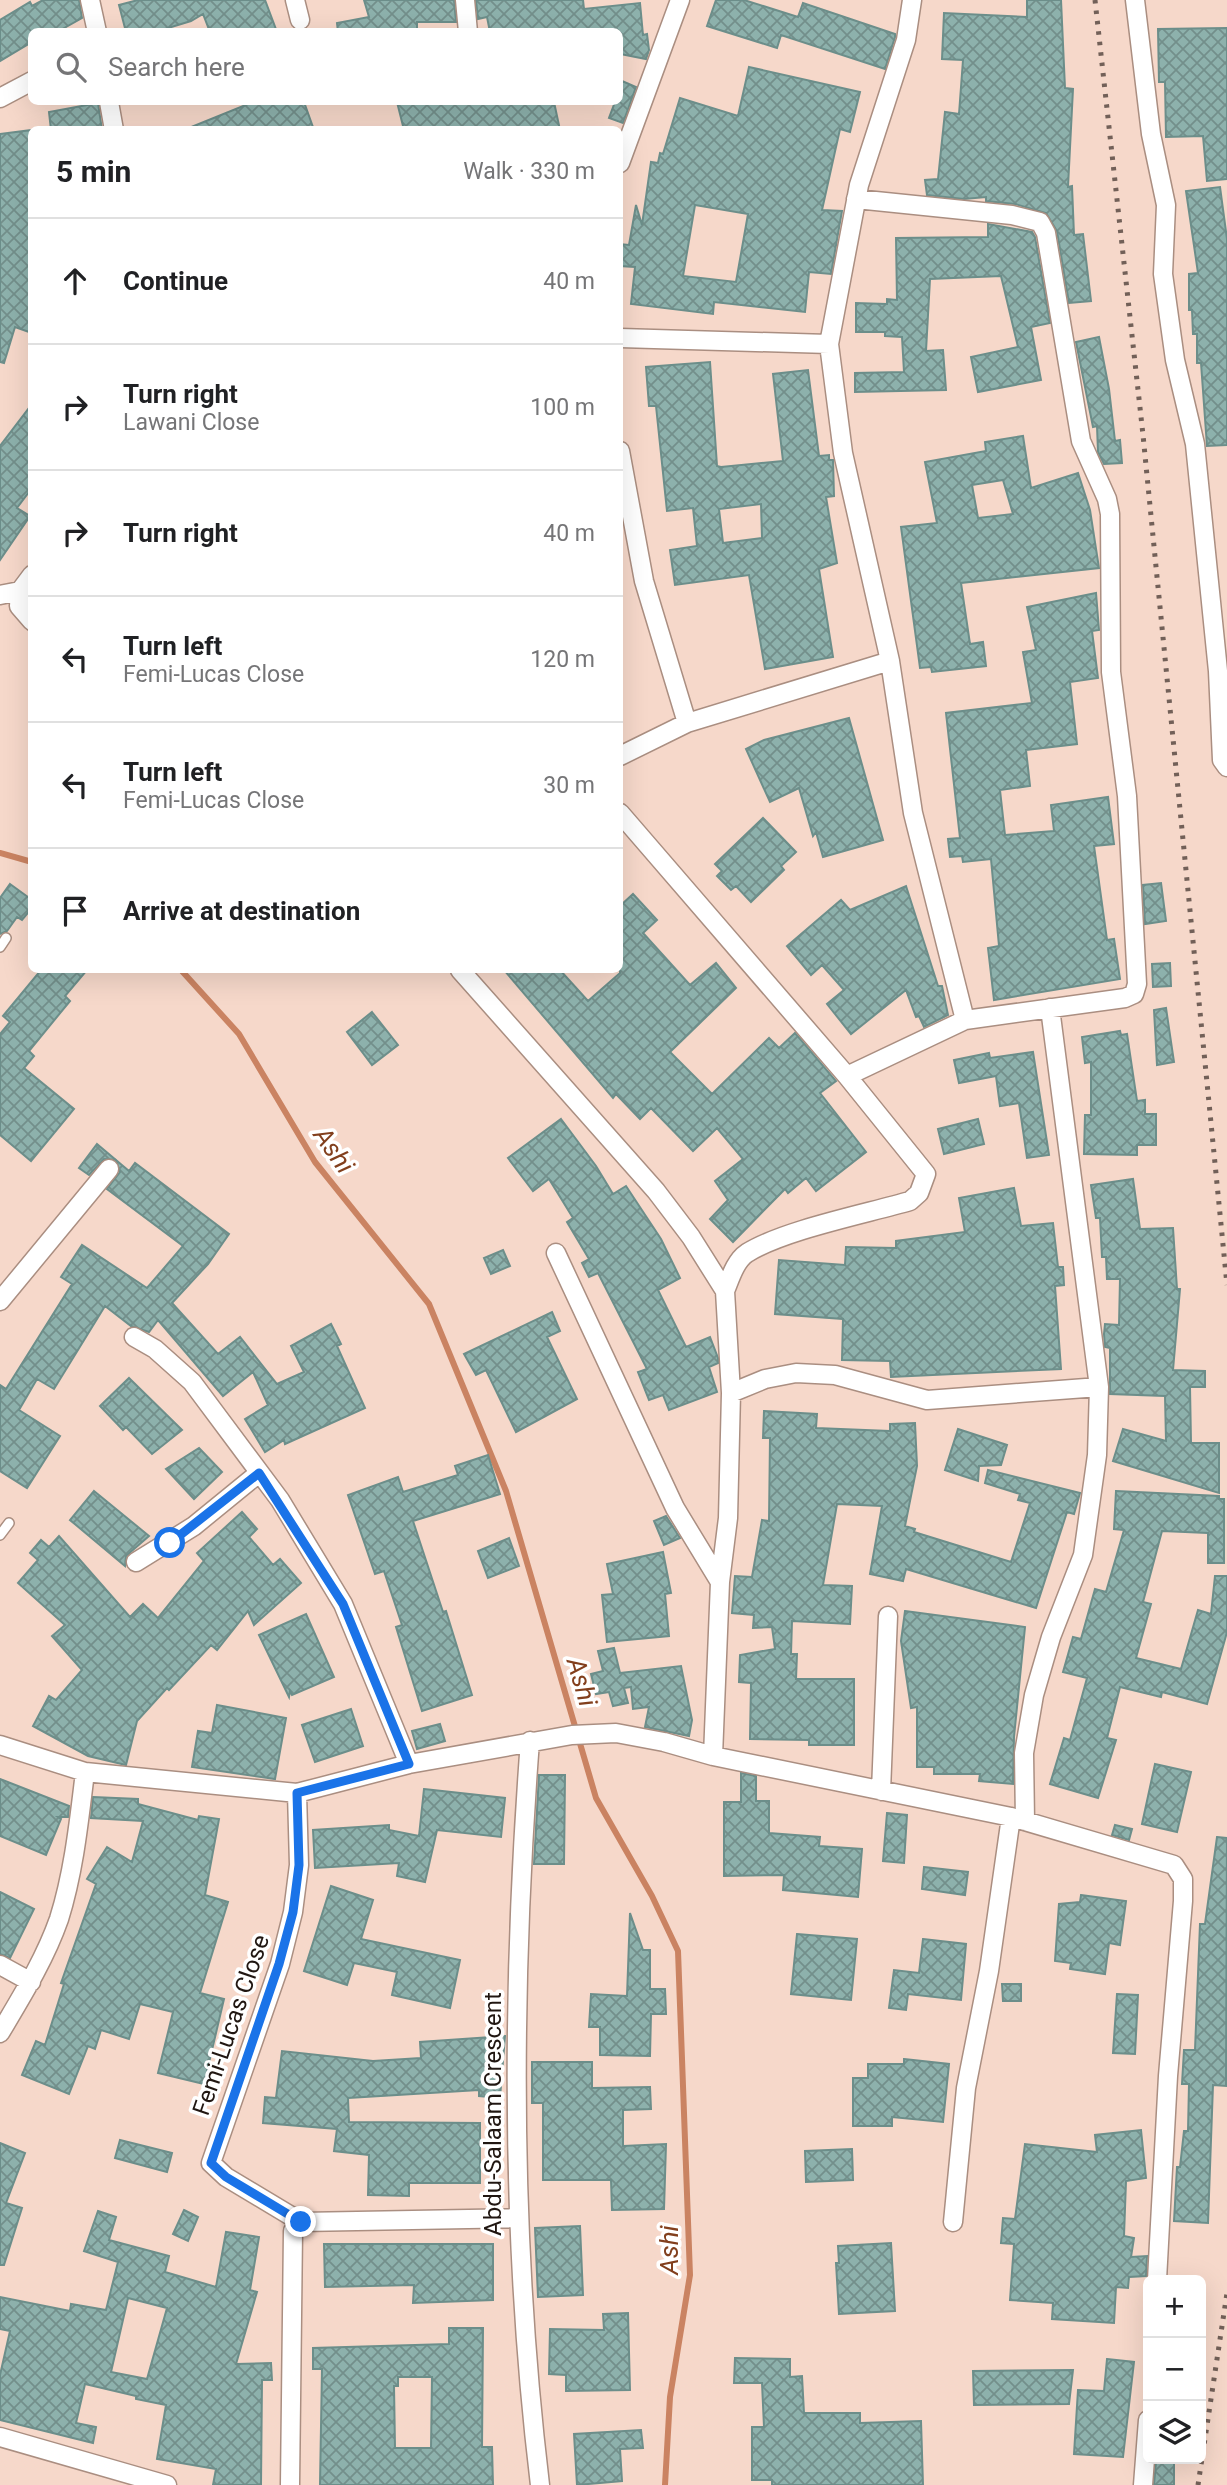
<!DOCTYPE html>
<meta charset="utf-8">
<style>
body{margin:0;font-family:Roboto,sans-serif;background:#f6f6f6;color:#202124}
.controls{position:absolute;right:21px;bottom:21px;display:grid;overflow:hidden;border-radius:10px;box-shadow:0 7px 28px #0002}
.controls button{width:63px;height:63px;display:grid;place-items:center;padding:0;border:0;border-bottom:2px solid #e0e0e0;background:#fff;color:#202124;font:35px sans-serif}
.stop{position:absolute;width:21px;height:21px;margin:-16px;border:5px solid #1a73e8;border-radius:50%;background:#fff}
.stop.end{background:#1a73e8;border-color:#fff;box-shadow:0 2px 7px #0008}
.list{margin:0;padding:0;list-style:none}
h2{display:flex;justify-content:space-between;align-items:center;height:91px;margin:0;padding:0 28px;font-size:30px}
h2 small{font-size:23px;font-weight:400;color:#757577}
.list li{display:grid;grid-template-columns:46px 1fr auto;gap:21px;align-items:center;box-sizing:border-box;height:126px;padding:0 28px;border-top:2px solid #e0e0e0}
.list b{display:block;font-size:26px;white-space:nowrap}
.list p{margin:0;font-size:23px;white-space:nowrap;color:#757577}
.list em{font-size:23px;font-style:normal;color:#757577}
.icon{flex:none;width:38px;height:38px;fill:none;stroke:currentColor;stroke-width:2;stroke-linecap:round;stroke-linejoin:round}
.map{position:relative;flex:none;width:1227px;height:2485px;overflow:hidden}
.search{position:absolute;background:#fff;box-shadow:0 7px 28px #0002;left:28px;top:28px;width:595px;height:77px;display:flex;align-items:center;gap:18px;box-sizing:border-box;padding:0 24px;border-radius:10px;color:#757577;font-size:26px}
.panel{position:absolute;background:#fff;box-shadow:0 7px 28px #0002;left:28px;top:126px;width:595px;height:847px;border-radius:10px}
.map>svg:first-child{display:block}
.lines{fill:none;stroke-linecap:round;stroke-linejoin:round}
.stream{stroke:#ca8362;stroke-width:6}
.building{fill:url(#building-cross-hatch);stroke:#6c8e8a;stroke-width:2;fill-rule:evenodd}
.service-casing{stroke:#aa8e81;stroke-width:12}
.minor-casing{stroke:#aa8e81;stroke-width:21}
.service{stroke:#fff;stroke-width:9}
.minor{stroke:#fff;stroke-width:18}
.rail{stroke:#726058;stroke-width:5;stroke-dasharray:3.5 7;stroke-linecap:butt}
.route{stroke:#1a73e8;stroke-width:9}
.labels{text-anchor:middle;stroke-width:7;stroke-linejoin:round;paint-order:stroke}
.street-label{font-size:24px;fill:#201611;stroke:#fff}
.water-label{font-size:26px;font-style:italic;fill:#823f1d;stroke:#fff}
</style>
<div class="map">
<svg width="1227" height="2485" viewBox="0 0 1227 2485">
<defs>
<pattern id="building-cross-hatch" width="8" height="8" patternUnits="userSpaceOnUse" patternTransform="scale(1.75)"><rect width="8" height="8" fill="#8db1ac"/><path d="M0 0l8 8M0 8l8-8" fill="none" stroke="#738f8b"/></pattern>
</defs>
<rect width="100%" height="100%" fill="#f6d8ca"/>
<g class="lines">
<path class="stream" d="M0,853L32,862
M181,970L239,1034L315,1162L429,1304L506,1491L596,1798L652,1896L678,1951L690,2275L670,2397L665,2485"/>
</g>
<path class="building" d="M43,0H79L82,18L57,32H32V42L0,61V20L30,2L32,6Z
M138,0H265L277,32H210L203,14L191,21L155,32H126L119,5Z
M364,0H454L456,22H417V29L400,32H338L337,23L369,17Z
M476,0H583L584,9L640,3L643,35L647,34L649,50L646,59L620,54V32H490L487,17L478,19Z
M716,0H744L798,17L803,3L895,34V37L885,69L781,35L777,48L707,26Z
M1027,0H1061L1065,88L1073,89L1068,187L1072,186L1074,235L1083,234L1091,301L1069,303L1057,231L1046,213L1015,204L986,201V197L964,199L927,195L925,180L938,179L945,112L959,114L963,60L942,59L944,13L1027,17Z
M1227,28V179L1207,181L1203,136L1166,137L1165,82H1159L1158,29Z
M749,67L860,92L850,132L840,129L822,210L842,211L831,274L809,272L805,312L714,302L713,314L631,304L635,267L620,266V244L629,245L636,205L642,225L651,162L658,163L660,153L663,154L680,98L738,116ZM695,205L748,214L736,282L683,276Z
M622,81L636,87L623,123L609,118L615,102H620Z
M253,102H304L314,130H184Z
M397,102H554L560,130H404Z
M98,103L102,130H51L49,112Z
M32,130V333L15,327L4,363L0,362V134Z
M1220,187L1227,239V445L1207,446L1201,363H1197V334H1193L1192,310H1189V274L1198,273L1186,191Z
M988,224L1032,232L1035,237L1050,323L1031,327L1041,380L978,392L971,357L1018,347L1001,276L930,279L926,351L943,350L946,390L855,392V373L904,372L902,337L885,336V332H856V303L887,304V299L897,300L896,238L988,237Z
M1099,337L1109,389L1115,441L1120,440L1122,463L1104,464L1098,452L1097,426L1093,427L1076,342Z
M710,362L717,466L721,467L783,461L773,374L808,370L819,456L829,455V460H833L834,496L826,497L837,563L819,569L833,657L765,669L749,575L675,585L670,550L697,546L693,508L667,511L656,406H649L646,367ZM761,504L762,538L723,543L719,509Z
M32,404V488L17,508L30,516L0,560V446Z
M1023,436L1031,488L1078,473L1090,510L1099,568L961,583L970,644L983,642L986,666L932,672L931,667L920,668L901,527L937,523L925,462L986,451L985,442ZM1003,480L1013,514L978,518L972,485Z
M1096,593L1099,630L1092,631L1098,678L1070,682L1077,744L1026,750L1030,786L1000,790L1005,835L1054,831L1051,805L1108,797L1114,844L1094,846L1107,940L1114,939L1120,979L994,1000L988,948L999,946L991,859L963,862L962,856L950,857L948,839L960,838L946,713L1032,703L1023,652L1036,650L1027,607Z
M849,718L883,840L823,857L816,832L813,836L799,788L770,802L746,749L764,740Z
M763,818L796,852L781,866L784,870L751,902L736,886L731,890L717,876L722,871L715,864Z
M1161,883L1166,921L1145,924L1143,885Z
M10,884L32,900V908L22,920L17,917L7,931L0,934V898Z
M906,886L938,986H942L948,1015L924,1027L919,1016L916,1017L906,990L851,1034L827,1004L844,990L822,965L811,975L787,946L841,900L850,910Z
M633,894L657,920L643,933L690,985L716,963L736,988L670,1052L712,1094L769,1038L779,1048L795,1033L836,1081L820,1093L866,1152L816,1191L806,1178L788,1193L785,1189L733,1242L710,1219L728,1200L715,1181L743,1159L717,1128L693,1151L651,1108L640,1119L616,1094L613,1098L504,970H560L588,1001L620,973V906Z
M1170,963L1171,986L1153,987L1152,964Z
M41,970H87L65,996L70,1001L29,1051L34,1056L24,1068L74,1109L31,1161L0,1135V1034L10,1022L3,1016Z
M1166,1008L1174,1062L1157,1065L1154,1010Z
M372,1012L398,1045L372,1065L347,1032Z
M1120,1031L1121,1035L1127,1034L1137,1101L1145,1100V1114H1156V1145H1137V1155L1084,1154L1085,1115H1091V1062L1085,1063L1082,1037Z
M1033,1052L1049,1155L1027,1158L1019,1103L1000,1106L996,1076L959,1083L954,1060L989,1053L990,1058Z
M561,1119L596,1166L613,1194L626,1186L661,1239L680,1278L658,1290L686,1347L710,1337L718,1358V1363L709,1367L717,1392L669,1410L663,1395L649,1400L638,1372L647,1369L598,1273L589,1277L582,1263L589,1259L567,1222L573,1218L549,1179L533,1191L508,1158Z
M978,1119L984,1144L944,1154L938,1129Z
M97,1144L129,1171L135,1163L229,1234L208,1264L172,1303L218,1354L240,1337L277,1384L304,1372L291,1346L331,1324L341,1344L337,1346L365,1408L285,1444L284,1440L265,1452L245,1419L268,1405L253,1372L223,1396L158,1320L149,1332L131,1326L105,1306L54,1389L37,1379L19,1410L60,1436L27,1488L0,1471V1385L6,1389L72,1284L61,1277L82,1245L147,1288L183,1246L107,1189L120,1172L116,1160L104,1159L89,1175L79,1168Z
M1133,1179L1140,1229L1173,1228L1177,1289H1180L1173,1370L1205,1371V1387H1190L1191,1443H1219V1493L1113,1461L1123,1429L1166,1441L1165,1396L1110,1394V1348L1105,1347L1104,1334L1105,1324L1119,1325L1120,1279H1107L1106,1257H1102L1100,1218H1096L1091,1185Z
M1014,1188L1021,1226L1053,1223L1058,1267H1063L1064,1285L1055,1286L1061,1369L891,1377L890,1361L842,1360L843,1319L775,1314L779,1260L845,1265L846,1247L896,1248V1241L965,1232L959,1198Z
M503,1250L510,1266L491,1274L484,1258Z
M552,1312L560,1331L547,1337L577,1399L516,1432L486,1370L476,1375L464,1354Z
M129,1378L182,1430L152,1454L126,1427L123,1430L100,1406Z
M764,1411L817,1414L816,1428L890,1431V1424L915,1423L917,1466L905,1526L915,1529L914,1532L1011,1562L1030,1503L1018,1500L1020,1494L985,1483L988,1470L1080,1493L1074,1514L1067,1512L1036,1608L906,1569L903,1581L870,1574L882,1506L837,1504L823,1585L852,1586L850,1624L792,1621L791,1654H797L796,1679H854V1745H809V1740L750,1739L751,1683L739,1682L740,1655L775,1649L772,1627L753,1628L754,1615L732,1613L735,1576L752,1577L762,1520L769,1521L770,1438H763Z
M958,1429L1007,1445L1001,1465L979,1466L978,1481L945,1470Z
M199,1448L222,1472L194,1499L166,1469Z
M488,1455L500,1494L413,1521L443,1612L446,1611L472,1695L422,1711L396,1627L402,1625L384,1571L375,1574L348,1495L398,1477L403,1492L458,1475L455,1466Z
M94,1491L149,1536L126,1556L125,1566L70,1520Z
M1116,1491L1219,1496V1499H1224V1563H1208V1533L1162,1531L1143,1602L1151,1604L1136,1658L1181,1669L1198,1610L1211,1614L1215,1576H1227V1632L1207,1704L1162,1692L1161,1697L1120,1687L1107,1738L1116,1740L1098,1798L1050,1784L1064,1738L1070,1740L1087,1678L1063,1672L1073,1637L1081,1639L1095,1589L1106,1592L1124,1530L1114,1529Z
M242,1512L257,1529L249,1537L273,1565L280,1559L301,1583L254,1625L248,1611L217,1650L211,1645L169,1690L167,1688L137,1721L126,1765L88,1756L33,1726L49,1696L56,1700L82,1670L52,1636L65,1625L18,1583L38,1560L30,1553L41,1540L49,1547L59,1536L130,1617L143,1604L158,1618L204,1561L197,1553Z
M666,1516L680,1538L664,1545L654,1521Z
M509,1538L519,1566L488,1578L478,1551Z
M663,1552L671,1593L665,1594L669,1636L607,1642L602,1595L613,1594L607,1564Z
M905,1611L1025,1627L1014,1737L1013,1784L979,1781L980,1774H934V1767H917V1707L911,1708L901,1641Z
M306,1614L334,1677L292,1695L290,1691L289,1697L259,1635Z
M614,1648L620,1673L681,1666L692,1720L689,1736L645,1727L649,1707L633,1709L631,1687L624,1688L628,1703L613,1706L609,1692L596,1694L591,1674L603,1671L598,1651Z
M217,1705L286,1718L275,1779L192,1767L198,1731L212,1733Z
M351,1709L363,1746L315,1762L302,1725Z
M440,1724L445,1741L417,1749L412,1731Z
M1155,1764L1191,1772L1177,1832L1142,1824Z
M741,1773L756,1776V1801H769V1833L820,1837L819,1846L862,1849L858,1897L783,1890L784,1875L724,1876V1802H741Z
M539,1775H565L564,1864H534Z
M0,1779L69,1806L68,1817H58L61,1819L46,1855L0,1836Z
M424,1789L505,1798L501,1837L437,1830L425,1882L397,1876L399,1863L315,1868L313,1830L389,1825V1830L419,1836Z
M93,1797L138,1799V1804L198,1820L199,1816L219,1819L205,1895L228,1902L200,1993L224,1999L204,2084L158,2073L173,2012L140,2004L129,2039L101,2030L95,2049L88,2046L69,2094L22,2075L36,2041L45,2045L64,1984L61,1983L96,1884L87,1879L107,1847L132,1862L143,1821L91,1818Z
M887,1813L907,1815L904,1863L883,1861Z
M1115,1825L1132,1829L1129,1840L1112,1835Z
M1217,1837L1227,1838L1226,2086L1213,2085L1208,2223L1174,2221L1177,2167H1180L1184,2131H1188L1189,2084H1182L1184,2050H1195L1200,1924H1205Z
M924,1867L968,1872L965,1895L922,1889Z
M331,1886L373,1900L361,1939L460,1960L450,2008L392,1995L397,1972L354,1963L347,1985L304,1971Z
M0,1892L34,1909L10,1958L0,1954Z
M1081,1895L1126,1901L1120,1945L1109,1943L1105,1974L1070,1969L1071,1963L1055,1961L1059,1904L1080,1902Z
M630,1913L643,1950H650V1989H665L666,2014H651L650,2056L600,2055V2027H589L591,1994L627,1996Z
M797,1934L857,1939L851,2000L791,1994Z
M923,1939L966,1944L961,2000L908,1994L906,2010L889,2008L894,1970L919,1973Z
M1002,1984H1021V2001H1003Z
M1117,1994L1138,1995L1135,2054L1113,2053Z
M505,2036L500,2098L479,2096V2090L348,2098L349,2122L480,2123V2183H409V2196L368,2195L369,2155L334,2151L337,2129L263,2123L265,2097L276,2098L282,2051L373,2061L421,2058L420,2042Z
M904,2059L949,2064L943,2122L892,2117V2126H853V2078H868V2064H904Z
M532,2062H592V2088L650,2087L651,2109L623,2110V2146L666,2144L664,2209L612,2210L611,2180H543V2103H532Z
M1141,2130L1146,2178L1126,2181L1124,2236L1134,2238L1131,2257L1147,2256L1146,2276L1129,2277L1128,2288L1116,2287L1114,2323L1052,2319L1053,2303L1010,2300L1014,2244L1001,2243L1003,2218L1015,2219L1025,2144L1097,2152L1095,2135Z
M120,2140L172,2153L167,2172L115,2158Z
M0,2143L25,2153L6,2203L22,2208L4,2265H0Z
M852,2149L853,2180L806,2182L805,2151Z
M184,2210L198,2217L188,2241L173,2234Z
M98,2211L116,2217L109,2240L169,2256L165,2272L216,2287L226,2232L259,2237L250,2290L257,2292L236,2364L271,2363L272,2380H262L261,2485H213L216,2469L157,2459L166,2405L136,2399V2396L85,2384L76,2423L96,2427L93,2443L0,2420V2375L10,2331L0,2329V2297L70,2311L71,2304L106,2310L118,2262L84,2251ZM128,2298L167,2308L147,2379L111,2372Z
M580,2226L583,2295L538,2297L535,2228Z
M891,2243L895,2311L839,2314L836,2263H839L838,2246Z
M324,2244H493V2300L413,2303L414,2285L325,2287Z
M628,2313L630,2390L566,2391V2375L549,2374L550,2329L604,2330L603,2314Z
M449,2328H483L482,2447H492L493,2485H320L322,2369H313V2348L449,2344ZM398,2377H432L431,2448H395L394,2386H398Z
M735,2358L790,2359V2377L802,2376L804,2413H860V2423L921,2421L923,2485H772V2480H752V2427H764L762,2383H734Z
M1107,2359L1134,2362L1123,2457L1074,2454L1078,2390L1104,2391Z
M1073,2370L1069,2404L974,2405L973,2371Z
M641,2430L643,2448L620,2449L622,2481L577,2485L574,2434Z
M1156,2462H1174V2485H1154Z"/>
<g class="lines">
<defs>
<path id="service" d="M0,947L6,938
M0,1535L9,1523"/>
<path id="minor" d="M90,0L97,32
M295,0L300,20
M465,0L468,32
M912,0L906,40L859,185L829,344L843,453L890,661L913,813L965,1020
M1135,0L1151,134L1166,205L1163,274L1175,360L1195,444L1218,671L1222,760L1227,767
M0,98L32,81
M109,102L114,130
M620,163L680,0
M620,338L829,344
M620,451L644,581L687,723
M32,575L20,591L19,606L32,621
M0,595L20,591
M620,756L687,723L890,661
M620,813L847,1076L926,1174L919,1193L910,1201C865,1214 784,1230 747,1253C735,1261 730,1279 725,1291
M460,970L656,1191L691,1237L725,1291L731,1393L728,1518L720,1582L713,1756
M847,1076L965,1020L1125,998L1134,994L1137,984L1127,796L1111,672L1110,514L1107,499L1081,441L1046,233L1040,222L1012,215L856,199
M556,1253L675,1508L720,1582
M0,1301L109,1169
M134,1337L155,1349L192,1382L280,1500L343,1604L409,1764
M731,1393L765,1379L796,1373L835,1375L927,1400L1099,1387
M136,1562L194,1526L259,1473
M530,1741C511,1990 510,2237 540,2485
M0,1745L85,1772L297,1793L409,1764L572,1735L616,1733L664,1742L713,1756L1011,1817L1174,1865L1183,1879V1901L1168,2076L1157,2280
M881,1791L888,1616
M297,1793L299,1865L293,1912L280,1964L211,2163L226,2177L301,2222
M1025,1821L1024,1753L1034,1695L1051,1637L1083,1555L1097,1455L1099,1387L1050,1008
M0,1965L31,1982
M0,2033C22,1996 45,1959 59,1919C74,1871 79,1821 85,1772
M953,2222L966,2088L989,1971L1011,1817
M0,2437L167,2485
M290,2485L293,2231L301,2222L517,2218
M1143,2485L1148,2420"/>
</defs>
<use href="#service" class="service-casing"/>
<use href="#minor" class="minor-casing"/>
<use href="#service" class="service"/>
<use href="#minor" class="minor"/>
<path class="rail" d="M1095,0L1143,435L1227,1285
M1198,2485L1227,2293"/>
</g>
<g class="lines">
<path class="route" d="M170,1543L259,1473L343,1604L409,1764L297,1793L299,1865L293,1912L279,1964L211,2163L226,2177L301,2222"/>
</g>
<g class="labels">
<g class="street-label">
<text transform="translate(231 2025) rotate(-71)" y="8">Femi-Lucas Close</text>
<text transform="translate(493 2114) rotate(-90)" y="8">Abdu-Salaam Crescent</text>
</g>
<g class="water-label">
<text transform="translate(334 1150) rotate(55)" y="9">Ashi</text>
<text transform="translate(582 1682) rotate(74)" y="9">Ashi</text>
<text transform="translate(669 2250) rotate(-90)" y="9">Ashi</text>
</g>
</g>
</svg>
<div class="controls">
<button>+</button>
<button>−</button>
<button><svg class="icon" aria-label="layers" viewBox="0 0 24 24"><path d="M12 4l9 5-9 5-9-5zM3 14l9 5 9-5"/></svg></button>
</div>
<div class="stop" style="left:170px;top:1543px"></div>
<div class="stop end" style="left:301px;top:2222px"></div>
<div class="search"><svg class="icon" aria-label="search" viewBox="0 0 24 24"><circle cx="10" cy="10" r="6"/><path d="M15 15l6 6"/></svg>Search here</div>
<section class="panel">
<h2>5 min<small>Walk · 330 m</small></h2>
<ul class="list">
<li><svg class="icon" aria-label="ahead" viewBox="0 0 24 24"><path d="M12 20V5M6 11l6-6 6 6"/></svg><div><b>Continue</b></div><em>40 m</em></li>
<li><svg class="icon" aria-label="right" viewBox="0 0 24 24"><path d="M7 20v-9h11M14 6l5 5-5 5"/></svg><div><b>Turn right</b><p>Lawani Close</p></div><em>100 m</em></li>
<li><svg class="icon" aria-label="right" viewBox="0 0 24 24"><path d="M7 20v-9h11M14 6l5 5-5 5"/></svg><div><b>Turn right</b></div><em>40 m</em></li>
<li><svg class="icon" aria-label="left" viewBox="0 0 24 24"><path d="M17 20v-9H6M10 6l-5 5 5 5"/></svg><div><b>Turn left</b><p>Femi-Lucas Close</p></div><em>120 m</em></li>
<li><svg class="icon" aria-label="left" viewBox="0 0 24 24"><path d="M17 20v-9H6M10 6l-5 5 5 5"/></svg><div><b>Turn left</b><p>Femi-Lucas Close</p></div><em>30 m</em></li>
<li><svg class="icon" aria-label="arrive" viewBox="0 0 24 24"><path d="M6 21V4h12l-3 4 3 4H6"/></svg><div><b>Arrive at destination</b></div></li>
</ul>
</section>
</div>
